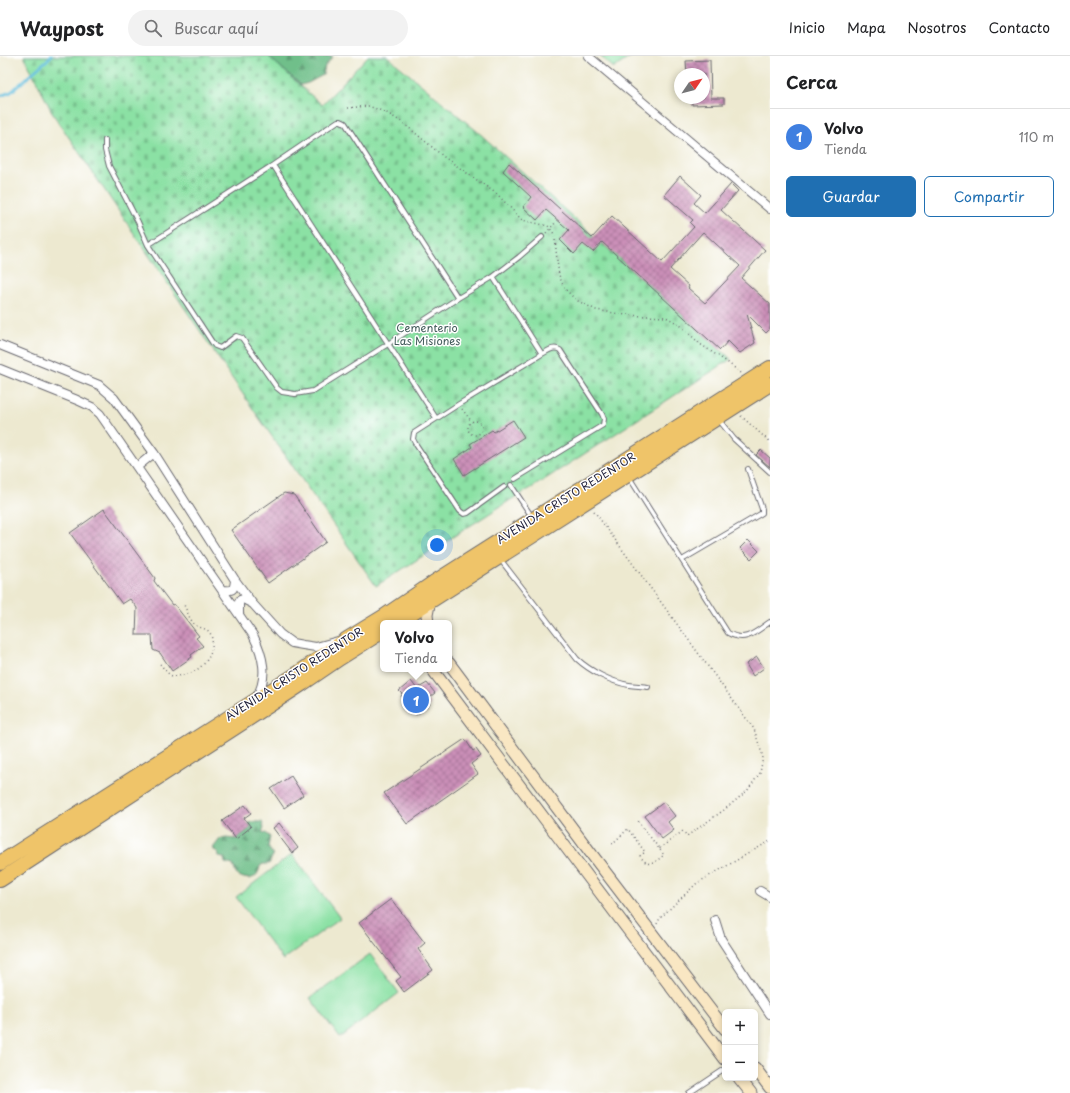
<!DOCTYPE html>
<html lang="es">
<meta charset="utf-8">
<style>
body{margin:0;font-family:"Playpen Sans",sans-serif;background:#f2f2f2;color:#202124}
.controls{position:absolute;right:12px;bottom:12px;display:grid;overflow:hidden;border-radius:6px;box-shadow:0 2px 6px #0003}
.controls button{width:36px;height:36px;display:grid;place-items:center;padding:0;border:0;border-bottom:1px solid #e0e0e0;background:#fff;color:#202124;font:20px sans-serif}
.compass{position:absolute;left:674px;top:12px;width:36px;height:36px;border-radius:50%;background:#fff;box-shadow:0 2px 6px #0003;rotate:55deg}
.you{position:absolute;left:437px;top:489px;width:14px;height:14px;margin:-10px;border:3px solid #fff;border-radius:50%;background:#1a73e8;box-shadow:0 0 0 6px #1a73e833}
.badge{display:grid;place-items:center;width:26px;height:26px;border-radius:50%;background:#1f6fb2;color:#fff;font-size:13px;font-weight:700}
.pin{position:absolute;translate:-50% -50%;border:2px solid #fff;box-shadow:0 1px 4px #0006}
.popup{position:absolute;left:380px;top:564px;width:72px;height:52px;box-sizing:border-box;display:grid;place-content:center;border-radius:6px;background:#fff;filter:drop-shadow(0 1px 3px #0005);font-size:13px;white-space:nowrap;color:#757577}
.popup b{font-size:15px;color:#202124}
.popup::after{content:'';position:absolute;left:50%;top:100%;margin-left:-8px;border:8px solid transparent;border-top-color:#fff}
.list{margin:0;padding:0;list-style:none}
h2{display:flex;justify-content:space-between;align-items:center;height:52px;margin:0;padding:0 16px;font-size:17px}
h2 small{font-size:13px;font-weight:400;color:#757577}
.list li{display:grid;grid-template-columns:26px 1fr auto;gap:12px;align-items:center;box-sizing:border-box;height:56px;padding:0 16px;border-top:1px solid #e0e0e0}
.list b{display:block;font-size:15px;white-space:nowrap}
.list p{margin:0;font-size:13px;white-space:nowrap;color:#757577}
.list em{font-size:13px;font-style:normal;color:#757577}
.actions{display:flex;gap:8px;padding:12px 16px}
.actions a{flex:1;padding:9px 0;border:1px solid #1f6fb2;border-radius:6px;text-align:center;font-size:14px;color:#1f6fb2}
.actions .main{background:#1f6fb2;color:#fff}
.icon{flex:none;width:22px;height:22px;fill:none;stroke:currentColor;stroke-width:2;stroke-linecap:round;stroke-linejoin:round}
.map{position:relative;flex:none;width:770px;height:1037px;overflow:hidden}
header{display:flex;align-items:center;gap:24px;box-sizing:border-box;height:56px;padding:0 20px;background:#fff;border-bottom:1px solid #e0e0e0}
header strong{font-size:19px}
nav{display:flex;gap:22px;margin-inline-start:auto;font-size:14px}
.search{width:280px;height:36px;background:#f2f2f2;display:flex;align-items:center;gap:10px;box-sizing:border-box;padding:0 14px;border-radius:22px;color:#757577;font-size:15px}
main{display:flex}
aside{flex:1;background:#fff}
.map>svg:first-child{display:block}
.green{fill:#8be1a4;stroke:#568270}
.forest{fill:url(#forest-firs);stroke:#497062}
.cemetery{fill:url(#cemetery-stones);stroke:#568270}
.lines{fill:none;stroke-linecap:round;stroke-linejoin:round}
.stream{stroke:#5fbddd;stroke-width:3}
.building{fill:url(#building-cross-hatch);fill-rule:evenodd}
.lane-casing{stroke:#69686f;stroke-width:6}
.street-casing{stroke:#69686f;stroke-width:10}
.secondary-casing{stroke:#69686f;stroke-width:13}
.highway-casing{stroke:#69686f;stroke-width:16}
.path{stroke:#69686f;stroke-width:1.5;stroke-dasharray:1 3;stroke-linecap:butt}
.lane{stroke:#fff;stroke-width:4}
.street{stroke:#fff;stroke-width:8}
.secondary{stroke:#f9e7c3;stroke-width:11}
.highway{stroke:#efc469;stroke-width:14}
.labels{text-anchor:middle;stroke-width:3;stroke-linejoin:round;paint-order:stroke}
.park-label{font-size:11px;fill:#425b5a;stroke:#fff}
.street-label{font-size:11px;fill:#22223b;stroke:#fff}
</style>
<header>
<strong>Waypost</strong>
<div class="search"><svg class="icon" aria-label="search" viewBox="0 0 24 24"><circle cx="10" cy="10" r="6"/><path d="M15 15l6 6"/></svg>Buscar aquí</div>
<nav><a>Inicio</a><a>Mapa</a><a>Nosotros</a><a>Contacto</a></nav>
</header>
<main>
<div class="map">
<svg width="770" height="1037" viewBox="0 0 770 1037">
<defs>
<pattern id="forest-firs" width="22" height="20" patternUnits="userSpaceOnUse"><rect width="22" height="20" fill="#70bf8a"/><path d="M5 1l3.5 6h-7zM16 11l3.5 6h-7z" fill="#5c9b72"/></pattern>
<pattern id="cemetery-stones" width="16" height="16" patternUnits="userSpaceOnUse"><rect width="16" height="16" fill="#8be1a4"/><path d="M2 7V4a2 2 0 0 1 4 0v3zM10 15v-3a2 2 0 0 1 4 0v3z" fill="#78c18e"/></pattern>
<pattern id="building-cross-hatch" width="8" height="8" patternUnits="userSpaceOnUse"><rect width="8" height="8" fill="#cb8fb8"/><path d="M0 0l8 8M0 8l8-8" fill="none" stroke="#a47497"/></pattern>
</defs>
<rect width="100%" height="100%" fill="#fff"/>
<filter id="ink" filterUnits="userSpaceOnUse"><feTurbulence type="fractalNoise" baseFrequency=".025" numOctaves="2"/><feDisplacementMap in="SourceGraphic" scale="8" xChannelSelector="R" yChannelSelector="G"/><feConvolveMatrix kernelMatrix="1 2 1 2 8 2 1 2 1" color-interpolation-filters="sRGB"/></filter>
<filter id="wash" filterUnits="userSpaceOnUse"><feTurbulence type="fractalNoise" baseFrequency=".012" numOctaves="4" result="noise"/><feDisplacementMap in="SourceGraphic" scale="16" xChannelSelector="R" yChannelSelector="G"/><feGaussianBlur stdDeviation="0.9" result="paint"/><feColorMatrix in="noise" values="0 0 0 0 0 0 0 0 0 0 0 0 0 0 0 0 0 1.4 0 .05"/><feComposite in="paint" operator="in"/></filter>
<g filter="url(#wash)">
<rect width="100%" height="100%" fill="#ede9d0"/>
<path class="green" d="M600,0H632L614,12Z
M292,798L340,862L283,904L236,841Z
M370,898L399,937L340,982L310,942Z"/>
<path class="forest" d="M268,0H333L325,10L323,19L308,27L301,29Z
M249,766H262L264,772L262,776L266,777L270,781L268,791L273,799L269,808H263L260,810C258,824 247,826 236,818L233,809L225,807L224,802L219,801L218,796L214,794L213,792L220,783L225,782L236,783L251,772Z"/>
<path class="cemetery" d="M24,0H268L322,49L368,0H387L478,76L731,303L533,431L512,443L376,530L255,356L53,58Z"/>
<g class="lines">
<path class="stream" d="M0,40L11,36L46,5L51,0"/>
</g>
<g id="blocks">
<path class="building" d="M710,4L711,42H724V48L692,49V42H704V18H687L686,5Z
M509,107L592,182L612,160L662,206L694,171L690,167L693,164L664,139L680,120L701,139L694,147L705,157L731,128L738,135L721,154L765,194L741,222L770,248V273L766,277L747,258L755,287L740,297L728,285L720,294L602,186L593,196L583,188L574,198L560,184L569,174L546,154L537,164L523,151L531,141L503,115ZM703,176L740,210L705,247L688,232L689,230L670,213Z
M513,364L524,381L464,419L454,403L472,391L470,388L492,374L494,376Z
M761,394L770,402V411L756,399Z
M284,437L294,439L326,486L268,527L231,474Z
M104,453L155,522L154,525L172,549L174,548L199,580L196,582L203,590L191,599L192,601L172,615L160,597L153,594L152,579H136L137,552L130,543L122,548L70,477Z
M748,484L759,495L751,503L740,492Z
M757,601L764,612L753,620L746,608Z
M411,625L417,633L427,627L435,637L426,644L430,648L416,659L401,640L403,639L399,635Z
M465,683L473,695L476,693L481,700L471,708L478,718L407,768L384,737Z
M291,720L303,739L284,752L271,733Z
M664,746L675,760L668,766L674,774L662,783L645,760Z
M245,749L251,757L244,762L251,771L236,783L222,765Z
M279,767L298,792L292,797L273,772Z
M391,843L425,887L418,893L433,914L404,936L396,925L401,921L359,867Z"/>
</g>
</g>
<g filter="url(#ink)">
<use href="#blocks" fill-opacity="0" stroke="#69686f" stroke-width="1"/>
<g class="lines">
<defs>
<path id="lane" d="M105,84V94L109,110L138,166L148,189L212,286L215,290L220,292L236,280L242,282L277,332L282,336L295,338L313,335L388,288L458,242L493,221L519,201L542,181
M273,109L436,362
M148,189L273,109L338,65H341L345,67L458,242
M493,221L542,298
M719,364L734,383L770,416
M629,421L728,577C746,587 755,576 770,566
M511,429L532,461
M504,431L468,457L464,458L460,455L415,387L413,383L414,377L459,348L542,298C548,295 553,290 560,294L602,358L604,363L603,369L515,423
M500,503L577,603C590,615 611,626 629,629C635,630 642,630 648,631
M682,504L762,457V453L748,413
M689,1037L725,1013"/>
<path id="street" d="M588,0L770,153
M0,289L99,329L114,342L154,397L235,524L252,547L280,578L292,587L303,589L316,591L338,585
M0,313L77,344L92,351L100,358L253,579C263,599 269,621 256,642
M137,411L154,397
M223,534C233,535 234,534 235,524
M239,558V546L240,544L243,543L251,547
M760,835L770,841
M715,864L721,883L770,958"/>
<path id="secondary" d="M428,567L427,559L430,544
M449,607L590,796L725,973
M432,613L725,1003
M755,1012L770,1032
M739,1022L751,1037"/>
<path id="highway" d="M396,567L770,328
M0,807L297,618L347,583L383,561L433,527L770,312
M0,824L302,628L340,602L383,575"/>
</defs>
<use href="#lane" class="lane-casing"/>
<use href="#street" class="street-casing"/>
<use href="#secondary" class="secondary-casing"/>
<use href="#highway" class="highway-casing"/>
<path class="path" d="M348,52L368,50L385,56L402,66L444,101L497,138L522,164L548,170L553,176L555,183L557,204L559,219L564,232L576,244L596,254L626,259L666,261L679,268L700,288L727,306L741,317
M546,177L556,166
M462,353L472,366
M741,360L770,386
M468 372a7 7 0 1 1 14 0a7 7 0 1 1-14 0Z
M594,455L754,673L763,701L760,717L747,735L724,754L687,780L683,775L659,793
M160,608C163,611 166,616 170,619C174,621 179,620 182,619C201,617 217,598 211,579C208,571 199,573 194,568C189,562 187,555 184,549
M612,788L628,773L645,796L640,800C649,813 654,807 664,799L638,765
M657,868L660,862L697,827L770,785"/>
<use href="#lane" class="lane"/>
<use href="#street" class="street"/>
<use href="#secondary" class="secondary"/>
<use href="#highway" class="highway"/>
</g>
</g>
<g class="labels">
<g class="park-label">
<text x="427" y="276">Cementerio<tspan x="427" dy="13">Las Misiones</tspan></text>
</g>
<g class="street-label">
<text transform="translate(566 442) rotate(-32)" y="4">AVENIDA CRISTO REDENTOR</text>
<text transform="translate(294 618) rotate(-33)" y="4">AVENIDA CRISTO REDENTOR</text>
</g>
</g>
</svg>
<div class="controls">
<button>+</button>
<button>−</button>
</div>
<svg class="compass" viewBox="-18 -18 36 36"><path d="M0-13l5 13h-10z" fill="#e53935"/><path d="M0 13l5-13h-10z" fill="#757577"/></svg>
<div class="you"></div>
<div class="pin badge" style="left:416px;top:644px;background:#3f7fe0">1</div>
<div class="popup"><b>Volvo</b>Tienda</div>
</div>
<aside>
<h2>Cerca<small></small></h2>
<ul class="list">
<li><span class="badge" style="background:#3f7fe0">1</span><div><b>Volvo</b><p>Tienda</p></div><em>110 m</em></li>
</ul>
<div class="actions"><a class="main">Guardar</a><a>Compartir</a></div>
</aside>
</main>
